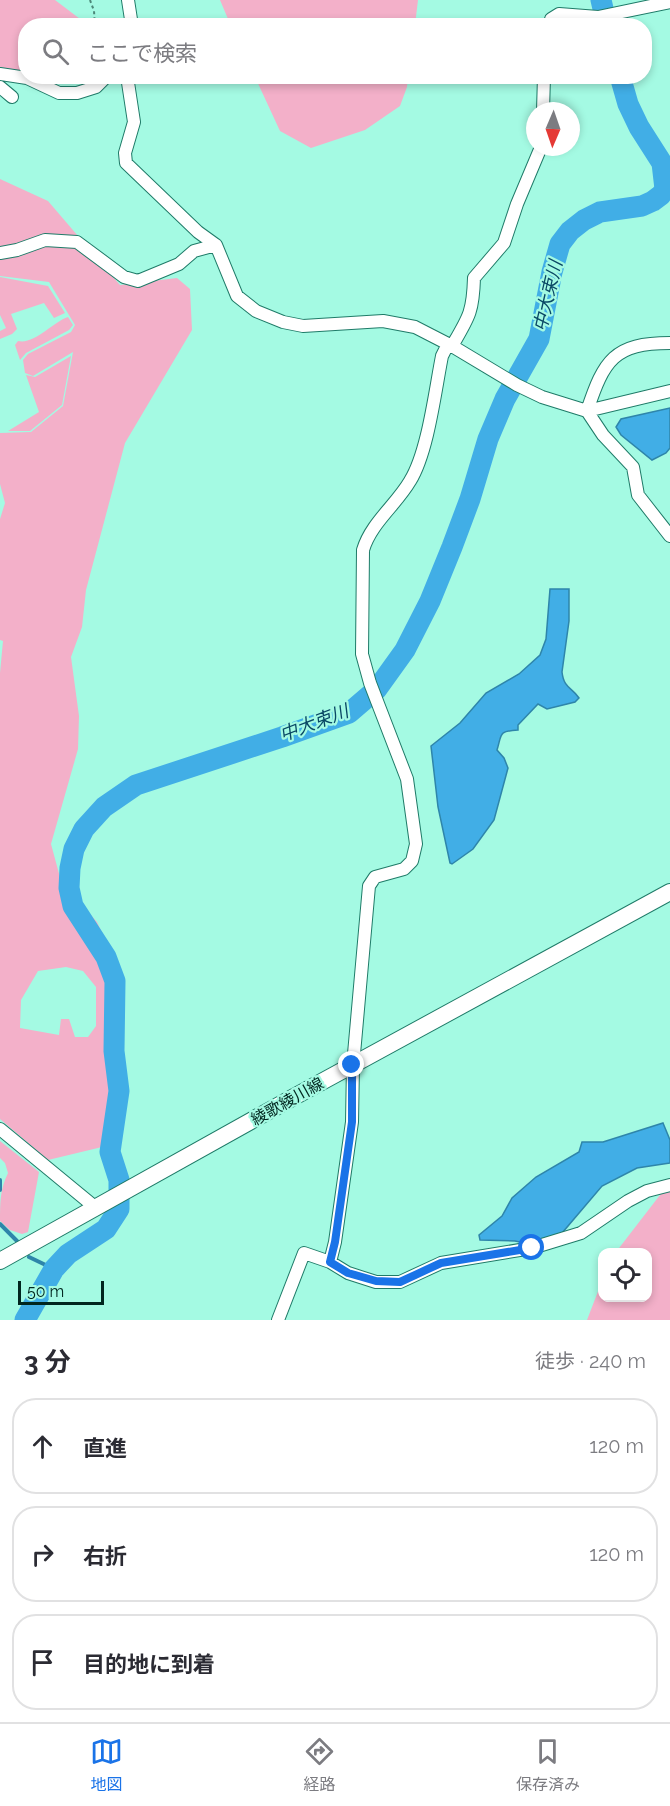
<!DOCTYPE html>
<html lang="ja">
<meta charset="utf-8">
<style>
body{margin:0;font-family:Raleway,"Noto Sans JP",sans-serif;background:#f7f7f7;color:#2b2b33}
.controls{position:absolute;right:18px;bottom:18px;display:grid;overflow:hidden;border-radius:12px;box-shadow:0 3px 9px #0003}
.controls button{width:54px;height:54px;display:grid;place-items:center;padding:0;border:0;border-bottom:2px solid #e1e1e2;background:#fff;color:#2b2b33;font:30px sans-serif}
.compass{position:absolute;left:526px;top:102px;width:54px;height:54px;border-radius:50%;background:#fff;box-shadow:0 3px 9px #0003;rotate:182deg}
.scale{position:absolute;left:18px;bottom:15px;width:86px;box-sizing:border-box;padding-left:6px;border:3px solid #01261f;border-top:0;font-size:16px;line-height:21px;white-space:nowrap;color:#01261f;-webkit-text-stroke:4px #a4fae3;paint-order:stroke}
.stop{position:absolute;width:18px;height:18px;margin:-14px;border:4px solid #1a73e8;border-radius:50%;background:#fff}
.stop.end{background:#1a73e8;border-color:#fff;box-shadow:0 2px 6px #0008}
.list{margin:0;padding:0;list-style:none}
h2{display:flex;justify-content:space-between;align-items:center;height:78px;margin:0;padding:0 24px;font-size:26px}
h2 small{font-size:20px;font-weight:400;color:#7c7c81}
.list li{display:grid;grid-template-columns:39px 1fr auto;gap:18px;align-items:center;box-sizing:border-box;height:96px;margin:0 12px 12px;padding:0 12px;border:2px solid #e1e1e2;border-radius:24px}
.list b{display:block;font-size:22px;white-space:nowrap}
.list em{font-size:20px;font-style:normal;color:#7c7c81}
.icon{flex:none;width:33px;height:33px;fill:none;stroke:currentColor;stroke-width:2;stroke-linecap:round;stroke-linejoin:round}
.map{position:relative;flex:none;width:670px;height:1320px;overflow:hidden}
.search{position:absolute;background:#fff;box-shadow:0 3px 9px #0003;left:18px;right:18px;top:18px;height:66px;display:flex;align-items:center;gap:15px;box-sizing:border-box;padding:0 21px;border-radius:24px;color:#7c7c81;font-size:22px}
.sheet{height:402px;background:#fff}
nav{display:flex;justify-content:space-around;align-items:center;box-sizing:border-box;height:84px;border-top:2px solid #e1e1e2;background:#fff;font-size:16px;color:#7c7c81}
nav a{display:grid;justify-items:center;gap:3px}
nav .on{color:#1a73e8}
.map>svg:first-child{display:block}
.green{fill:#f3b0c9;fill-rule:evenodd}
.water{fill:#41aee6;stroke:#2e85aa;stroke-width:1.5}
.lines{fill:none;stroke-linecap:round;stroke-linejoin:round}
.stream{stroke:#2e85aa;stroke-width:4}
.river{stroke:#41aee6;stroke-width:21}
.minor-casing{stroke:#1f7b68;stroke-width:14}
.major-casing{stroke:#1f7b68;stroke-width:18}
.path{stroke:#4b8778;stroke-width:2;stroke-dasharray:3 3;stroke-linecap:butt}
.minor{stroke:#fff;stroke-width:12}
.major{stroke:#fff;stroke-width:16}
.route{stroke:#1a73e8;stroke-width:8}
.labels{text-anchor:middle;stroke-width:4.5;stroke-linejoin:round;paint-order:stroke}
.street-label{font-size:16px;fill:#01261f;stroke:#a4fae3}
.water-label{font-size:18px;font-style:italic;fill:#094764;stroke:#a4fae3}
</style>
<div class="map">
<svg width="670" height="1320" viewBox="0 0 670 1320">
<rect width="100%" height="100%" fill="#a4fae3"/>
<path class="green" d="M0,0H55L88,25L26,26L25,73L0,67Z
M220,0H418L415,25L231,26Z
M255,77H408L407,87L400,106L365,130L311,148L280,131Z
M0,179L48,201L120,285L177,278L190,289L192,330L125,443L86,590L82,627L71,657L79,716L78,749L51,844L61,881L97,922L116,962L110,1057L113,1093L102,1147L48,1160L0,1119V673L3,641L0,640V519L5,503L0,484V433L31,432L63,406L73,352L33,376L25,373L23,360L28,354L71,332L75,325L49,282L0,276ZM66,967L83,971L96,987V1026L88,1037H75L69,1019H61L59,1035L20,1028L21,1000L38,971Z
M0,277L48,286L65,313L54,318L44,303L11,314L17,329L12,334L0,339V331L6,328L0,315Z
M68,317L73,325L69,330L26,353L20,360L15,345L18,341C34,345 53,322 68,317Z
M71,356L62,405L30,431H8L39,412L26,375L35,377Z
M0,1141L39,1172L28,1232L22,1234L10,1230L0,1221C0,1203 0,1189 8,1173L5,1163L0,1158Z
M670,1182V1320H587L602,1281V1298H648V1252H616Z"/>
<path class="water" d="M670,408V448L666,453L652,460L621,435L616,427L621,419Z
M550,589H569V621L562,672C564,689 572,687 579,698L575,702L547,709L538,704L518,725V730C498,731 502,734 497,750L504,758L508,768L494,820L473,849L452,864L450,863L438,807L431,746L460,723L486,693L519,674L540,655L546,639Z
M663,1123L670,1140V1163L637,1168L602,1186L562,1233L529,1244L515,1241L480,1240L479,1235L502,1216L512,1198L536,1177L579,1152L582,1142H603Z"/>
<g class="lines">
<path class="stream" d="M0,1180V1190
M0,1224L17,1241
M29,1257L54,1269"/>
<path class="river" d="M601,0L607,26
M25,1320L54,1269L68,1254L106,1229L119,1209V1180L110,1152L119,1091L114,1051L115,981L106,957L73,906L69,888L70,868L74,849L84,829L104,807L136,785L282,737L349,713L377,689L405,650L430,601L452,547L470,499L488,439L505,399L539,339L552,272L560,244L570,231L584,220L600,212L642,206L653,201L661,195L665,189L662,163L639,127L628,104L620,76"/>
<defs>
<path id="minor" d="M128,0L132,26
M550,26L551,19L559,14L598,17L670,2
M0,74L27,78L59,93H77L96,87L107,76
M127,76L134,122L125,153L126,163L198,232L216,245
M0,87L12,97
M543,111L544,76
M0,253L17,250L45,240L77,242L124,277L138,281L179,264L194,251L216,245L237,296L256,311L283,322L303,326L383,321L415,327L452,346L517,385L542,397L587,411L670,391
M452,346C469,317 473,312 474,278L504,243L517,204L541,147
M587,411L603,435L633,467L638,495L670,536
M587,411C604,360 614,343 670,343
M0,1129L96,1208
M330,1262L335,1242L352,1122L353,1065L369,886L375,877L404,869L412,861L416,844L407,779L370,683L362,654L363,550C371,523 396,505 410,481C428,452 435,391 442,356L448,344
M278,1320L304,1253L330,1262L348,1273L376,1282H400L441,1263L532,1248L581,1233L628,1201L647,1191L670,1185"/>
<path id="major" d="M0,1261L292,1098L670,892"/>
</defs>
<use href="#minor" class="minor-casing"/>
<use href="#major" class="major-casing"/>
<path class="path" d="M90,0L94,11L95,26"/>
<use href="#minor" class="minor"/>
<use href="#major" class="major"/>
</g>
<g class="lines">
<path class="route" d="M352,1065V1122L335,1242L330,1262L348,1273L376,1281L400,1282L441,1263L532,1248"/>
</g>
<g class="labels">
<g class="street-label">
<text transform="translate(287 1101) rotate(-29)" y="6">綾歌綾川線</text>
</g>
<g class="water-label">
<text transform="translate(548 296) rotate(-77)" y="6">中大束川</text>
<text transform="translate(314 723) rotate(-21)" y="6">中大束川</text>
</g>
</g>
</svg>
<div class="controls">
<button><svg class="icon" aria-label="locate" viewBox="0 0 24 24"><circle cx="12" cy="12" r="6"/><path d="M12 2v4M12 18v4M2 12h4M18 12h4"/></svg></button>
</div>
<svg class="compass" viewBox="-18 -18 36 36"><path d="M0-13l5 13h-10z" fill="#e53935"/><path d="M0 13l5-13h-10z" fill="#7c7c81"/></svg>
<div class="scale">50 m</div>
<div class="stop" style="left:532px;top:1248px"></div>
<div class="stop end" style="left:352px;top:1065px"></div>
<div class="search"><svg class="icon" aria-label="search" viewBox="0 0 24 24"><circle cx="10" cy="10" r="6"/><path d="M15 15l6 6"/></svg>ここで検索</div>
</div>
<section class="sheet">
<h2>3 分<small>徒歩 · 240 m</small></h2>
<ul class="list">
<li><svg class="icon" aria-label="ahead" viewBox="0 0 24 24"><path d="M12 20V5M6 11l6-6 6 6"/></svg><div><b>直進</b></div><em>120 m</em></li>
<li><svg class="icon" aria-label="right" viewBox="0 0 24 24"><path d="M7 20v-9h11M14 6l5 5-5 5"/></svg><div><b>右折</b></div><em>120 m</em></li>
<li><svg class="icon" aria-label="arrive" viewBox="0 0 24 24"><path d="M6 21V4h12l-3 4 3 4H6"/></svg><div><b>目的地に到着</b></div></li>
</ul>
</section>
<nav>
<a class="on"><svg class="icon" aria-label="map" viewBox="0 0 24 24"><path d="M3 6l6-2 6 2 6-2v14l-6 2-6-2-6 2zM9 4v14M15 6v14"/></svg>地図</a>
<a><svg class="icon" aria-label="directions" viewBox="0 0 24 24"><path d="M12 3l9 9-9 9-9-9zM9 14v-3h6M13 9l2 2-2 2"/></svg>経路</a>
<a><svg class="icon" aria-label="saved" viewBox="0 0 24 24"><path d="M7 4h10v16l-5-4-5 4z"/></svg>保存済み</a>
</nav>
